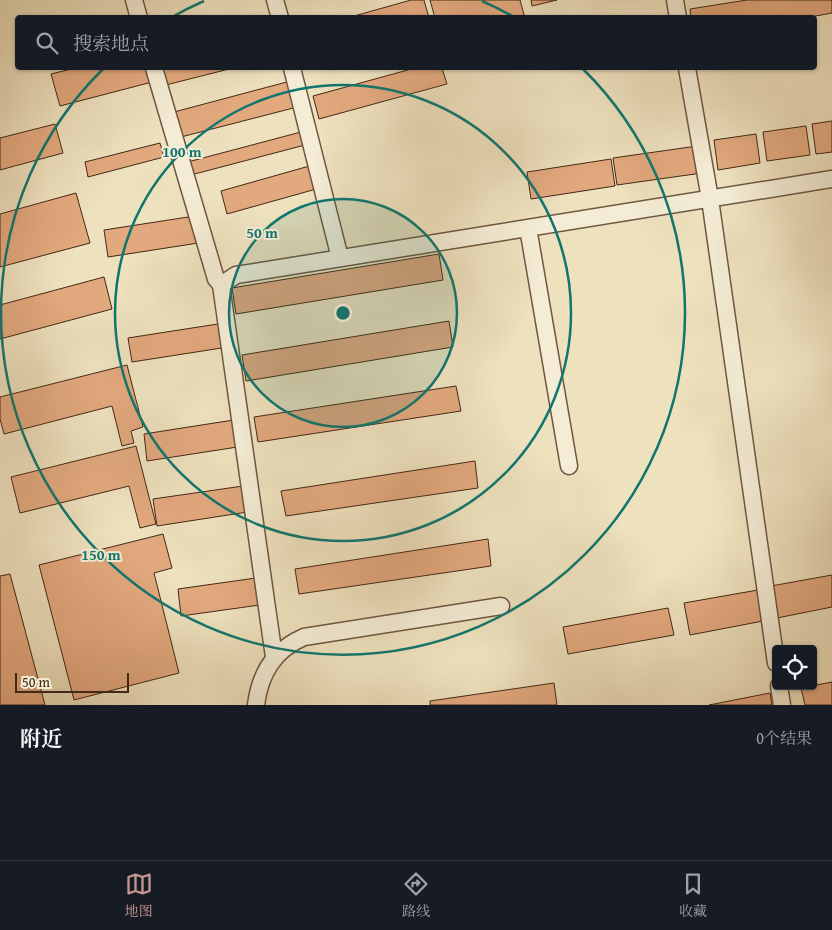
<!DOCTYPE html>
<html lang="zh">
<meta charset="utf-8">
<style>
body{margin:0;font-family:"Gentium Book Plus","Noto Serif SC",serif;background:#20242c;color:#f1f3f6}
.controls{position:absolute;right:15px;bottom:15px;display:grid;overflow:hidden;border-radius:5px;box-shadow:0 1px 4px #0004}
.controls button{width:45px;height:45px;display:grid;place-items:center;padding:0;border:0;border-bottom:1px solid #363941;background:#171b24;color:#f1f3f6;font:25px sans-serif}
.scale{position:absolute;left:15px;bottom:12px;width:114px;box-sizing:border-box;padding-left:5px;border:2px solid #432816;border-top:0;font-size:14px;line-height:18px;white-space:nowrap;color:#432816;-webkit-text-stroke:4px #f4ecd5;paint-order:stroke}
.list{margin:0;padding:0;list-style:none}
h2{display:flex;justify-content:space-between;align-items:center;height:65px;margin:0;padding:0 20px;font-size:21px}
h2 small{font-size:16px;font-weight:400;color:#9ea1a6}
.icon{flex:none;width:28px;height:28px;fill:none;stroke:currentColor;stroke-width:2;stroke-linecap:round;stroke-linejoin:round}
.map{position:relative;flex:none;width:832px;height:705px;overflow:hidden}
.search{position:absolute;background:#171b24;box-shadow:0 1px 4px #0004;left:15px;right:15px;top:15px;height:55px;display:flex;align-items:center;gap:12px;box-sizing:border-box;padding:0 18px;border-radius:5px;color:#9ea1a6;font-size:19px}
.sheet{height:155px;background:#171b24}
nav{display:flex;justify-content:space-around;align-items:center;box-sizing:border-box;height:70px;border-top:1px solid #363941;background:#171b24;font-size:14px;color:#9ea1a6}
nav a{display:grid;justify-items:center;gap:2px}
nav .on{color:#c59692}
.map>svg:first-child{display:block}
.building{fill:#e2a87e;stroke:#432816}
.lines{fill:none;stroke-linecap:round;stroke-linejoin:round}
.minor-casing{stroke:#6e5640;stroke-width:19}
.minor{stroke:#f4ecd5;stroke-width:16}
.ring{fill:none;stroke:#0f766e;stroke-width:2.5}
.centre{fill:#0f766e;stroke:#f4ecd5;stroke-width:2.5}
.ring-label{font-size:15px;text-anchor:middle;font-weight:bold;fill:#0f766e;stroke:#f4ecd5;stroke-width:4;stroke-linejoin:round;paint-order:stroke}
</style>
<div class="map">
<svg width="832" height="705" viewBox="0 0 832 705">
<rect width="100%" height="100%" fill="#eee1be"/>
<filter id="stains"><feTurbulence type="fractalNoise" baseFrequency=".004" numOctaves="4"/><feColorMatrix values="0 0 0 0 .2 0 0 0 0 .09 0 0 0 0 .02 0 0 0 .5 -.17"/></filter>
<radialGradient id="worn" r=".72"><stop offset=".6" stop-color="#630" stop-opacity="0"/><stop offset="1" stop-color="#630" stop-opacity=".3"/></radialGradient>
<path class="building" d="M411,0H424L429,18H347Z
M430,0H520L525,18H435Z
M531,0H557L532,6Z
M747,0H832V13L805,18H691L690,9Z
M75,68H152L156,81L60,106L51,74Z
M165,68H233L158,87L153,71Z
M415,68H442L447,84L319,119L313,96Z
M298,79L305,105L181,137L174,112Z
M832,121V152L816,154L812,124Z
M55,124L63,153L0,170V138Z
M806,126L810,155L767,161L763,132Z
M301,132L305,145L187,176L184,163Z
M756,134L760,163L718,170L714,140Z
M160,143L164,157L88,177L85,162Z
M697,146L702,173L617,185L613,158Z
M611,159L615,186L531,199L527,172Z
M320,163L327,186L227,214L221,191Z
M76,193L90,243L0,267V214Z
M201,215L205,242L108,257L104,230Z
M439,254L443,280L236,314L232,288Z
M104,277L112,309L0,339V305Z
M449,321L453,347L246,381L242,355Z
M224,323L228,347L132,362L128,338Z
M127,365L143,427L131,431L134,443L122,446L112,406L4,434L0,419V397Z
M456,386L461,411L258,442L254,417Z
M240,419L244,446L147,461L144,434Z
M136,446L156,524L140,528L129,486L20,513L11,477Z
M475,461L478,488L286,516L281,491Z
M250,485L254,511L157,526L153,499Z
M163,534L172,568L154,573L179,673L74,700L39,565Z
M488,539L491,566L299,594L295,569Z
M10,574L45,705H0V576Z
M832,575V607L777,618L771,586Z
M263,577L267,604L181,616L178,589Z
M758,590L763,621L690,635L684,603Z
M668,608L674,635L568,654L563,627Z
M832,682V705H805L801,688Z
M554,683L557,705H430V701Z
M770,693L772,705H709Z"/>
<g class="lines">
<defs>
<path id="minor" d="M134,0L139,18
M275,0L280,18
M675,0L678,18
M154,68L216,279L221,285L274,657
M292,68L340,258
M687,68L710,199L776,663
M528,228L569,466
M221,285L236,275L832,179
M779,686L782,705
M256,705C260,673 274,650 304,637L501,606"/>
</defs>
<use href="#minor" class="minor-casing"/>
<use href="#minor" class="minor"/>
</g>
<circle cx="343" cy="313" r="114" fill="#0f766e" fill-opacity=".12"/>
<g class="ring">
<circle cx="343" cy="313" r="114"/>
<circle cx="343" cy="313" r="228"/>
<path d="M172 17A342 342 0 0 1 204 1M482 1A342 342 0 0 1 514 17M583 69A342 342 0 1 1 103 69"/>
</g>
<circle cx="343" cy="313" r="8" class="centre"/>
<g class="ring-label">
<text x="182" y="157">100 m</text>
<text x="262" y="238">50 m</text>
<text x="101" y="560">150 m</text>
</g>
<rect width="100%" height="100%" filter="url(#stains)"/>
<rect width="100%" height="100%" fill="url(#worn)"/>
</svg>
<div class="controls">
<button><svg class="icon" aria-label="locate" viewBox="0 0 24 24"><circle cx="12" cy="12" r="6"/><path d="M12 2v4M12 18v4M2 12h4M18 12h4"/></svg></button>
</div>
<div class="scale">50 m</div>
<div class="search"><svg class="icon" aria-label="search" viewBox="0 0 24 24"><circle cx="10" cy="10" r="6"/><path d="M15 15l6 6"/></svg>搜索地点</div>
</div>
<section class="sheet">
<h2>附近<small>0个结果</small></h2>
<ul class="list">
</ul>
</section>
<nav>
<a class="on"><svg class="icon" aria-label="map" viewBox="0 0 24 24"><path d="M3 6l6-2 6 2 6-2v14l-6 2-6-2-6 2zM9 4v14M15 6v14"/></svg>地图</a>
<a><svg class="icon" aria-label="directions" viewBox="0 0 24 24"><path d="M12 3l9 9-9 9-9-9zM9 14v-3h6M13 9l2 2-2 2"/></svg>路线</a>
<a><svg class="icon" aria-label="saved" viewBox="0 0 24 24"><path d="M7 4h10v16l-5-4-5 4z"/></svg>收藏</a>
</nav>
